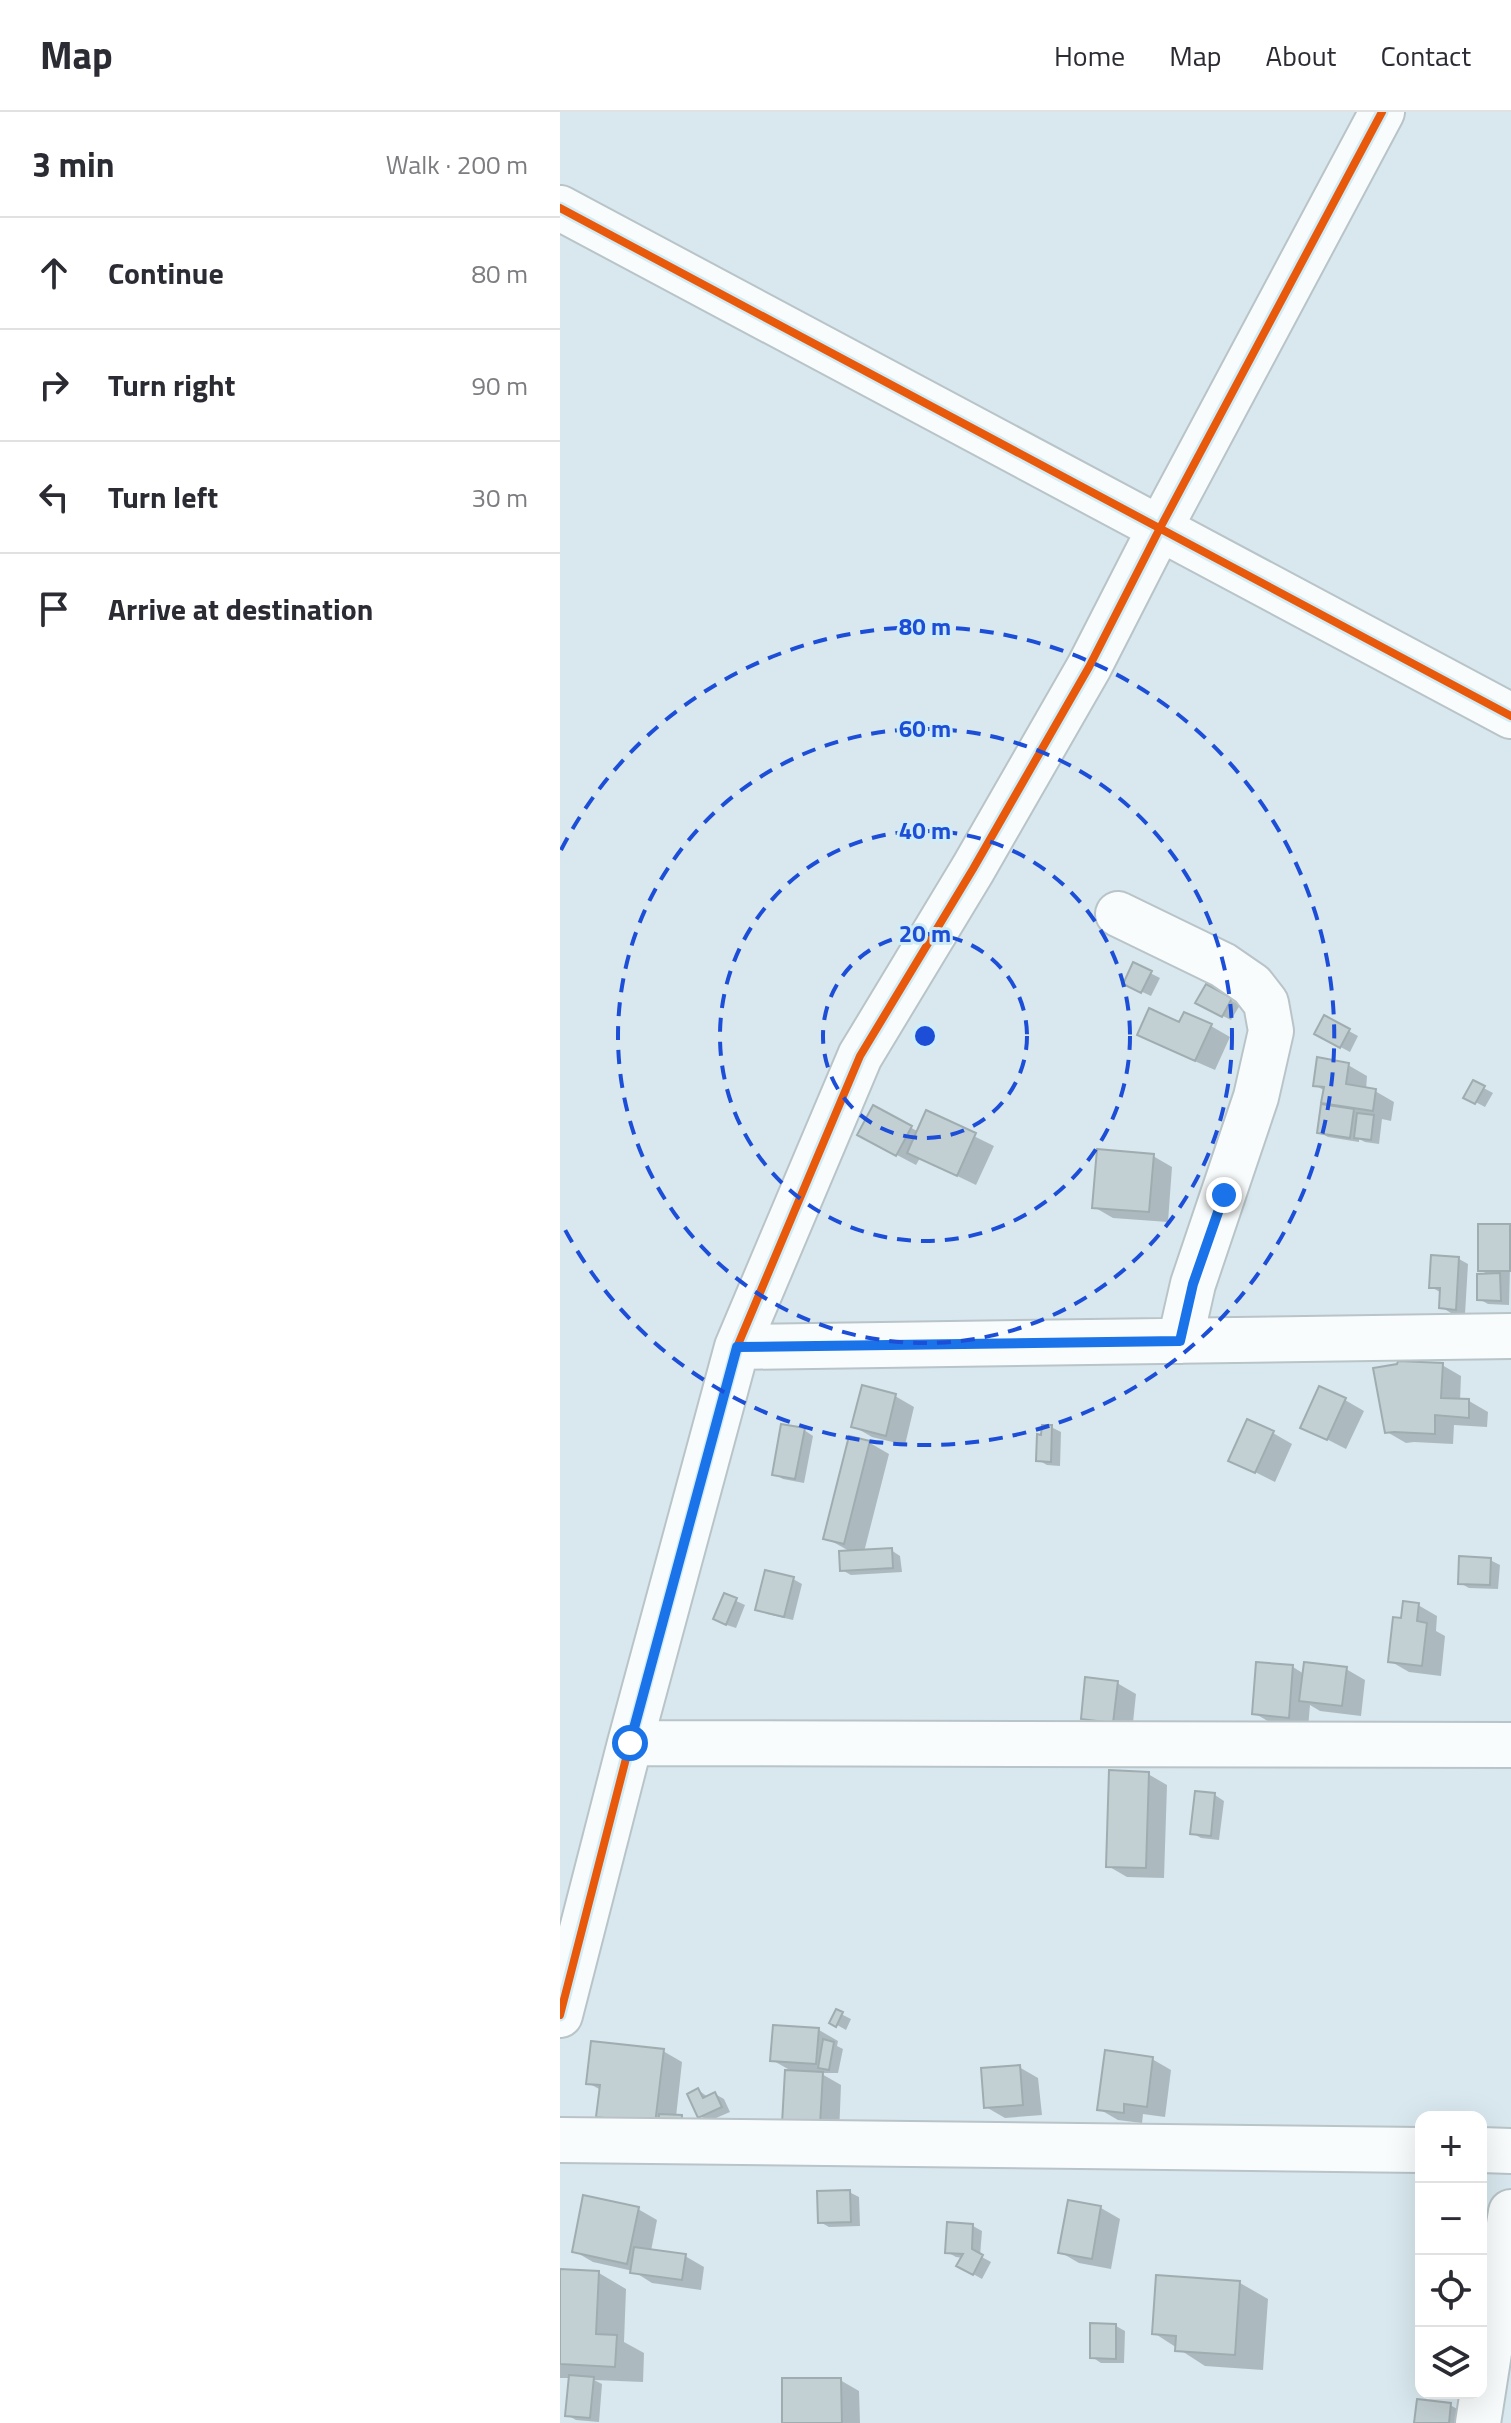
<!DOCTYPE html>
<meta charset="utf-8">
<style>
body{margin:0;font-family:"Titillium Web",sans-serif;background:#f2f2f3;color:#2b2b33}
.controls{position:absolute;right:24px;bottom:24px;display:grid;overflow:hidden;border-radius:16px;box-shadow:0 8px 32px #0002}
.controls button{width:72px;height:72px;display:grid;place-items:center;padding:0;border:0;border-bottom:2px solid #e1e1e2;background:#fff;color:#2b2b33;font:40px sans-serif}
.stop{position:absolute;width:24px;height:24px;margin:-18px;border:6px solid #1a73e8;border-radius:50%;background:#fff}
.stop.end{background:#1a73e8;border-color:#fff;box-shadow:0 2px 8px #0008}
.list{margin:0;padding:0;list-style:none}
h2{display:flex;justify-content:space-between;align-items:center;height:104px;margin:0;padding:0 32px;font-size:34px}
h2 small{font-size:26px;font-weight:400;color:#7c7c81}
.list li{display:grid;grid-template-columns:52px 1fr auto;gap:24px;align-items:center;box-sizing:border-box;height:112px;padding:0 32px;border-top:2px solid #e1e1e2}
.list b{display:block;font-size:30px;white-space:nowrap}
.list em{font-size:26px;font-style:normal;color:#7c7c81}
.icon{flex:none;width:44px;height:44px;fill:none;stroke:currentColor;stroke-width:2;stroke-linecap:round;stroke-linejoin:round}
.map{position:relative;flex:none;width:951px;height:2311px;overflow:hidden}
header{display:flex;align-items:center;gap:48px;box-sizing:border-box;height:112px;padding:0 40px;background:#fff;border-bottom:2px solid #e1e1e2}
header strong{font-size:38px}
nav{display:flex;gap:44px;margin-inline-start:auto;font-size:28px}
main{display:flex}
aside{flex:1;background:#fff}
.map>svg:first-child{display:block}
.shadow{fill:#0003}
.building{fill:#c3d0d3;stroke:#a0adb0;stroke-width:2}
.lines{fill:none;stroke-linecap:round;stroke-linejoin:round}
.minor-casing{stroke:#b8c4c8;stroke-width:48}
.minor{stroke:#f9fcfc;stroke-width:44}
.cycleway-casing{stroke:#d0ecf6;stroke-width:13}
.cycleway{stroke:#e8590c;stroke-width:8}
.route{stroke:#1a73e8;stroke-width:10}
.ring{fill:none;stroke:#1d4ed8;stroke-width:4;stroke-dasharray:14 10}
.centre{fill:#1d4ed8;stroke:#d0ecf6;stroke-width:4}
.ring-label{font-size:24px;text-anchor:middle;font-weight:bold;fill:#1d4ed8;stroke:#d0ecf6;stroke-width:6;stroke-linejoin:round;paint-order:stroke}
</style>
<header>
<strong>Map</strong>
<nav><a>Home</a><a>Map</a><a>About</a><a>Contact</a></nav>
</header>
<main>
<aside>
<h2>3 min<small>Walk · 200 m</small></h2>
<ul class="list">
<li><svg class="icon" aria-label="ahead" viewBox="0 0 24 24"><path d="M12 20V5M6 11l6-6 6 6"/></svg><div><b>Continue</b></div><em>80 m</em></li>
<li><svg class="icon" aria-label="right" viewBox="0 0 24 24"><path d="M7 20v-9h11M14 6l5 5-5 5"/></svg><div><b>Turn right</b></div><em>90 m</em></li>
<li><svg class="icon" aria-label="left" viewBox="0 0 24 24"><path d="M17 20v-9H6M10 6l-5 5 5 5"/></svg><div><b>Turn left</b></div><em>30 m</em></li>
<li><svg class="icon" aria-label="arrive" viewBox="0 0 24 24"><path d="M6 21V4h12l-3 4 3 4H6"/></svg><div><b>Arrive at destination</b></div></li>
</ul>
</aside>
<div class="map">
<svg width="951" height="2311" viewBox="0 0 951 2311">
<rect width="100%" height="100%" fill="#d8e8ee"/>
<path class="shadow" d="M574,853L600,866L591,884L574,876Z
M646,875L680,893L671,908L647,896Z
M765,906L798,924L790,940L756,922Z
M620,913L651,914L670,925L655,958L598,933L579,922Z
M788,953L807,964L806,978L815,979L834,990L831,1009L822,1007L819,1032L805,1030L799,1027V1030L768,1025L759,1020L773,996L763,990L765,979L755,973Z
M914,971L933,981L925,995L906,985Z
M314,996L359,1020L367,1001L434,1034L416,1073L360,1046L356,1053L318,1033Z
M593,1044L612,1055L608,1110L553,1106L534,1095Z
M949,1114L951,1115L949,1193L928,1192L919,1187L931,1164L920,1158Z
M899,1147L908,1152L905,1202L891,1201L881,1195L880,1180L871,1175Z
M882,1253L901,1264L900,1289H909L928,1300L927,1315L894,1313L893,1332L854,1330L846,1331L827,1320Z
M335,1284L354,1295L345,1333L312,1325L293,1314Z
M785,1288L804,1299L786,1337L743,1315Z
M491,1315L501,1320L500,1354L487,1353L478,1348Z
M244,1318L253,1324L244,1371L223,1367L214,1362Z
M713,1321L732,1332L715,1370L671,1348Z
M290,1326L310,1331L329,1342L304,1440L331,1438L340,1444L342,1460L291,1463L282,1458L291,1440L266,1426Z
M930,1448L940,1453L938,1477L909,1476L900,1471Z
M233,1467L242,1472L233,1508L207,1502L198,1497Z
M165,1484L185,1493L176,1516L164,1512Z
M858,1493L877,1504L876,1519L885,1524L881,1564L849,1560L830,1549L843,1508Z
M733,1555L744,1562L786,1557L805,1568L801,1604L760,1599L750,1593L748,1616L713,1612L694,1601Z
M557,1571L576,1582L572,1620L542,1617L523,1606Z
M588,1662L607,1673L604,1766L567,1765L548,1754Z
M655,1683L664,1689L659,1728L641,1726L632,1721Z
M277,1900L291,1907L286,1918L272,1910Z
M259,1918L278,1929L277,1934L283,1937L278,1961H260L281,1973L279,2023L243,2022L235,1961L212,1948Z
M103,1939L122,1950L116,2005H121L130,2011L57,2015L38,2004L41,1978L28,1971Z
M592,1947L611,1958L605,2005L583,2002L582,2011L558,2008L539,1997Z
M459,1955L478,1966L482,2003L445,2006L426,1995Z
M138,1978L148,1985L155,1982L164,1987L170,2000L149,2009L140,2004Z
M289,2080L299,2085L300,2114L269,2115L260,2110Z
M509,2090L541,2096L560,2107L551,2157L519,2151L500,2140Z
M78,2097L97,2108L91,2139L125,2144L144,2155L141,2178L92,2171L73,2159L33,2150L14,2139Z
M413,2114L422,2119L420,2144L431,2150L422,2167L399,2154L403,2146L396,2145L387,2140Z
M0,2159L39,2161L66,2177L64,2230L84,2241L83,2270L34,2268L42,2272L39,2310L16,2308L7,2303L10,2266H0Z
M680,2171L708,2187L703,2258L645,2254L594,2221Z
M556,2214L565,2219L564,2251H541L532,2245Z
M280,2268L299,2279L300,2311H226Z
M890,2293L899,2298L898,2311H856Z"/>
<path class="building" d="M573,850L592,859L581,881L563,872Z
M646,872L672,886L662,905L635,891Z
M589,896L619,910L624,900L652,912L635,949L577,923Z
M764,903L790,917L780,936L754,922Z
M757,945L789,951L786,972L816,977L813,999L761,991L764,975L753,974Z
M913,968L925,974L915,992L903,986Z
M761,992L794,997L790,1026L757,1021Z
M313,993L352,1014L336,1044L297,1023Z
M366,998L416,1021L397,1064L347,1041Z
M797,1001L814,1003L811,1028L794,1026Z
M537,1037L594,1042L589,1100L532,1096Z
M918,1112H950V1159H918Z
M871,1143L899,1145L896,1198L879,1196L880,1176H869Z
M940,1161L941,1189L917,1188V1162Z
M838,1249L883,1251L881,1286L909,1287V1306L875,1303V1322L834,1320L825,1321L813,1256L837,1252Z
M302,1273L336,1282L326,1324L291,1315Z
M759,1274L786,1286L767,1328L740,1316Z
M687,1307L714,1319L695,1361L668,1349Z
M221,1312L245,1316L235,1367L212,1363Z
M482,1313H492L491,1350L476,1349L477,1322L481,1323Z
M289,1324L310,1329L284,1432L263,1427Z
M332,1436L333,1456L280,1459L279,1439Z
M899,1444L931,1446L930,1473L898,1472Z
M205,1458L234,1465L224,1505L195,1498Z
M164,1481L177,1486L166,1513L153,1507Z
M843,1489L859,1491L857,1509L867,1511L862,1554L828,1550L833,1505L841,1506Z
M696,1550L733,1553L729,1606L692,1602Z
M744,1550L787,1555L782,1594L739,1589Z
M525,1565L558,1569L553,1611L521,1607Z
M549,1658L589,1660L586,1756L546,1755Z
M635,1679L655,1681L651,1724L630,1722Z
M276,1897L283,1900L276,1915L269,1911Z
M213,1913L259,1916L256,1952L210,1949Z
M263,1927L274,1930L269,1958L258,1956Z
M31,1929L104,1937L95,2012L36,2005L40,1973L26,1972Z
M545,1938L593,1945L587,1995L564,1992V2001L537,1998Z
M460,1953L463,1993L424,1996L421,1956Z
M225,1958L263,1960L260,2013L222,2012Z
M138,1976L143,1986L155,1980L162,1995L138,2006L127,1982Z
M99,2002L122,2003L121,2021L98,2020Z
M290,2078L291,2110L258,2111L257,2079Z
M23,2083L79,2095L67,2152L12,2140Z
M508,2088L541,2094L532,2147L498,2141Z
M387,2110L413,2112L412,2137L423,2143L413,2163L396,2154L403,2142L385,2141Z
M74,2135L126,2142L122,2168L70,2161Z
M0,2157L39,2159L36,2222L57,2223L55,2255L0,2252Z
M596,2163L680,2169L675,2243L615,2239L616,2224L592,2222Z
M530,2211L556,2212V2247L530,2246Z
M9,2263L34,2265L30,2306L5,2304Z
M222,2266H281L282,2311H222Z
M857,2287L891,2291L889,2311H854Z"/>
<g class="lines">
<defs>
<path id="minor" d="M0,96L951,604
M558,802L663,853L692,873L706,891L711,919L696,985L633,1172L620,1229
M177,1235L951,1224
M70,1631L951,1633
M0,1903L70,1631L177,1235L300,944L413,757L529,555L600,416L822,0
M0,2028L861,2038
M921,2038L951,2039
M918,2311L951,2100"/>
</defs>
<use href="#minor" class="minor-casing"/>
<use href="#minor" class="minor"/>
<defs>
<path id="cycleway" d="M0,96L951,604
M0,1903L70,1631L177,1235L300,944L413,757L529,555L600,416L822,0"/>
</defs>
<use href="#cycleway" class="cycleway-casing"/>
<use href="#cycleway" class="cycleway"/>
</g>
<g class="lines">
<path class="route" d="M70,1631L177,1235L620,1229L633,1172L664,1083"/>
</g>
<g class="ring">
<circle cx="365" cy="924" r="102"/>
<circle cx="365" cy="924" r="205"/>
<circle cx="365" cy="924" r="307"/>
<path d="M1 738A409 409 0 1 1 1 1110"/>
</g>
<circle cx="365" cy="924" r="12" class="centre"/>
<g class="ring-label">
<text x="365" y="523">80 m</text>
<text x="365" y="625">60 m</text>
<text x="365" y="727">40 m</text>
<text x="365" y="830">20 m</text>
</g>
</svg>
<div class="controls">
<button>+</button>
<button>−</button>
<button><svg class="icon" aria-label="locate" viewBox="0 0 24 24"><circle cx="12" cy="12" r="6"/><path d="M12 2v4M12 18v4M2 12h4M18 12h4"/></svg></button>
<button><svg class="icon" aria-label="layers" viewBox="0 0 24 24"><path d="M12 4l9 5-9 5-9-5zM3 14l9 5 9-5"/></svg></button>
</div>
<div class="stop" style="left:70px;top:1631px"></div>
<div class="stop end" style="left:664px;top:1083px"></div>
</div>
</main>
